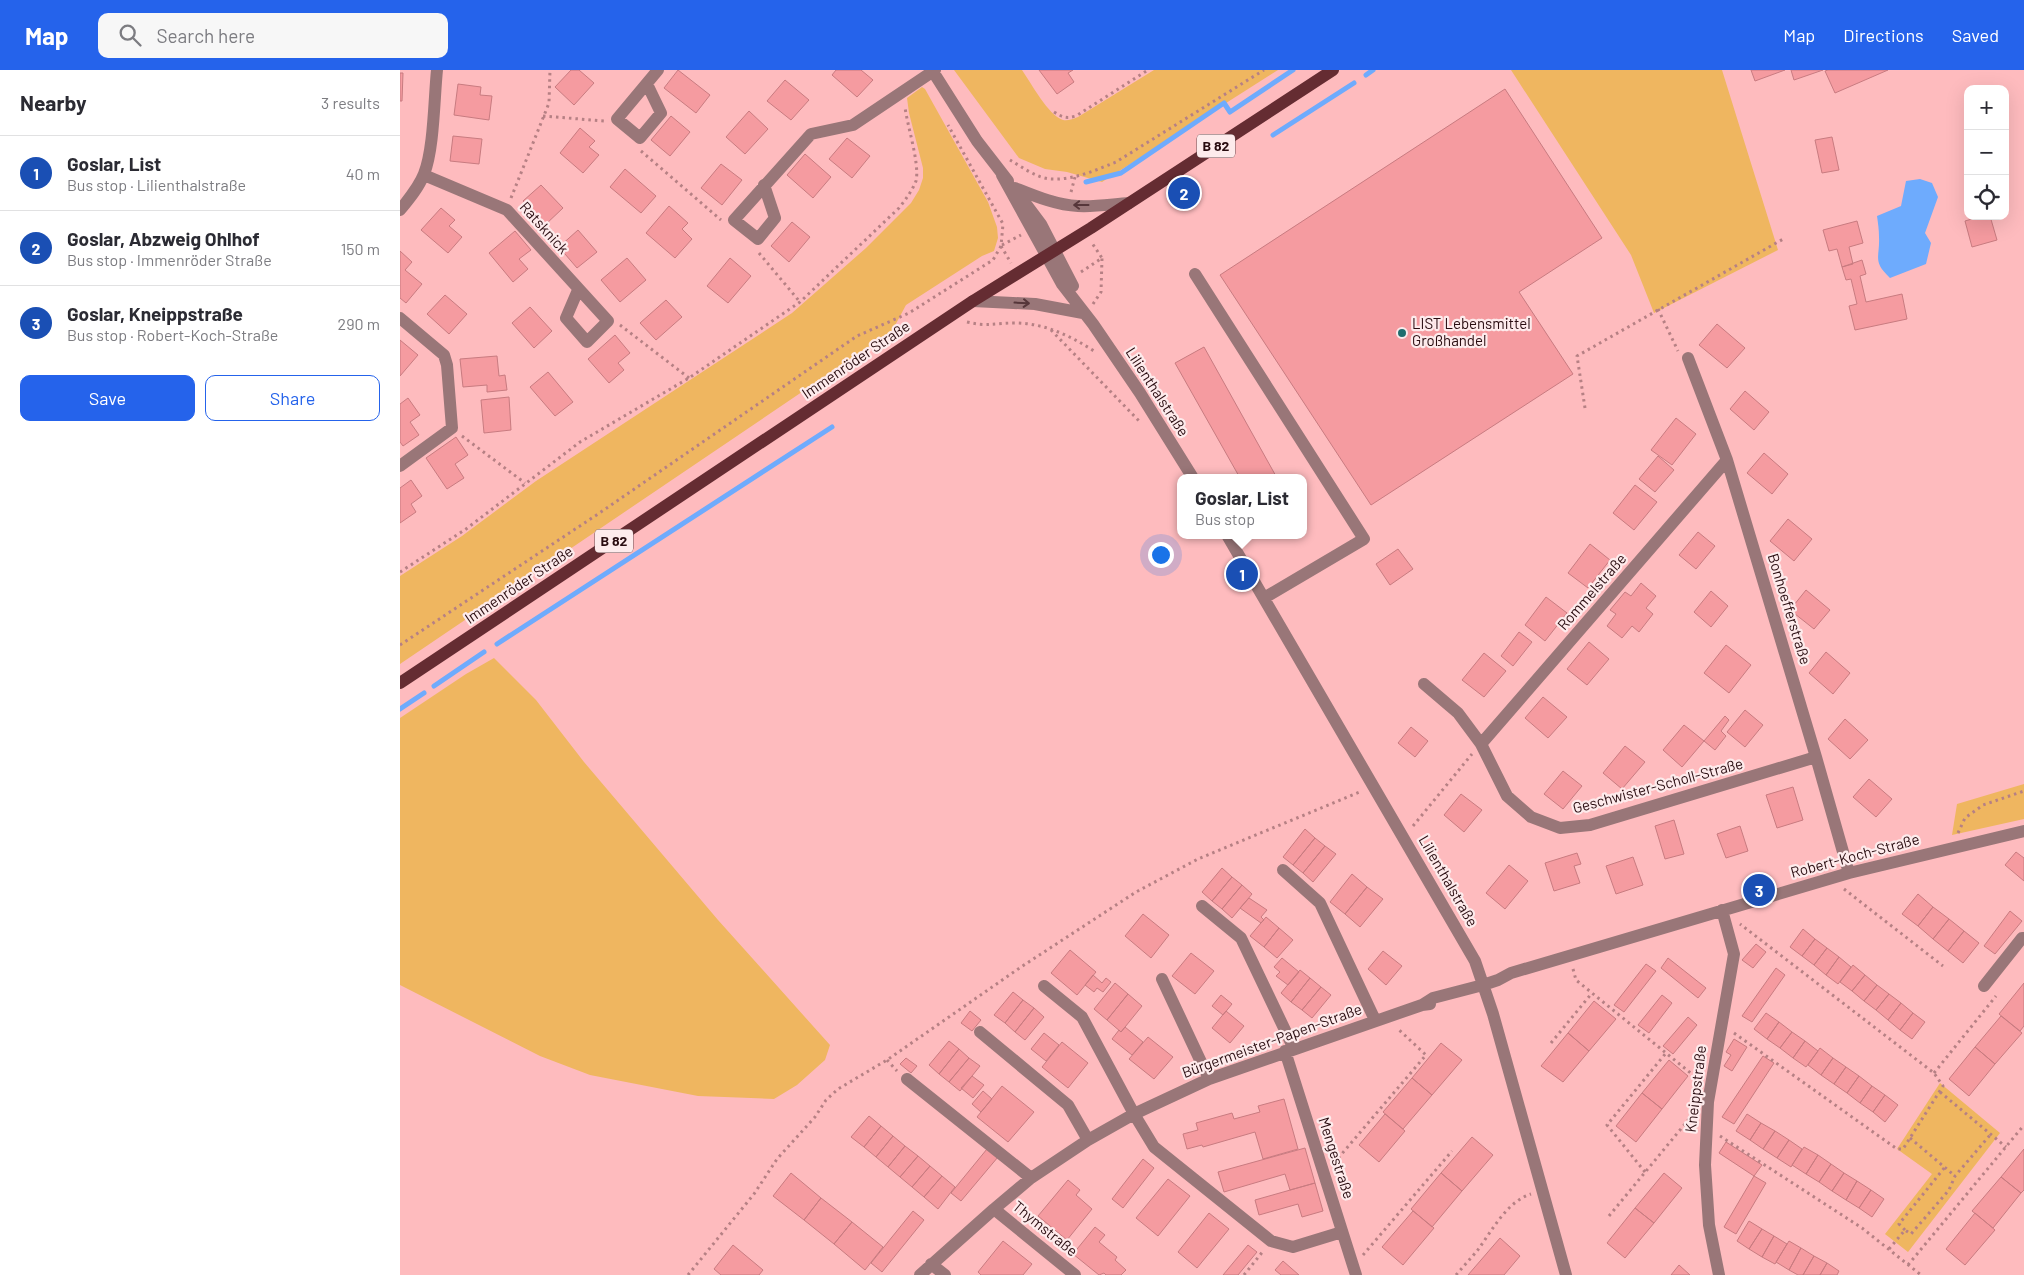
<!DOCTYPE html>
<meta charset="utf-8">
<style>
body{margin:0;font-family:Barlow,sans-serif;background:#f7f7f7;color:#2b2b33}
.controls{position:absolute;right:15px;top:15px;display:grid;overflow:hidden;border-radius:10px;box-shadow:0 5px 20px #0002}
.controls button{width:45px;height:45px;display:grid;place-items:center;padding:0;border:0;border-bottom:1px solid #e1e1e2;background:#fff;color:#2b2b33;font:25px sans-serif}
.you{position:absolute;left:760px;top:484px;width:18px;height:18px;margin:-12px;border:4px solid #fff;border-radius:50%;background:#1a73e8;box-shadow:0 0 0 8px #1a73e833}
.badge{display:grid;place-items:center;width:32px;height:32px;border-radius:50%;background:#2563eb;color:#fff;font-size:16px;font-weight:700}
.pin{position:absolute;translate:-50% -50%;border:2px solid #fff;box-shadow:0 1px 5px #0006}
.popup{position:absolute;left:777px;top:404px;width:130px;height:65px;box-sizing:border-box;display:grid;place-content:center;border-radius:10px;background:#fff;filter:drop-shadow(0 1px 4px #0005);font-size:16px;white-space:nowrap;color:#7c7c81}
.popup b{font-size:19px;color:#2b2b33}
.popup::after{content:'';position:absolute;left:50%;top:100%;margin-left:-10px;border:10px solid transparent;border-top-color:#fff}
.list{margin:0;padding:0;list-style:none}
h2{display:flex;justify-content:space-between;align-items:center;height:65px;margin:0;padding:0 20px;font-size:21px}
h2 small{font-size:16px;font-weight:400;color:#7c7c81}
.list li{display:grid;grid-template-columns:32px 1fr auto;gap:15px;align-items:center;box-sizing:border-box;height:75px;padding:0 20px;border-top:1px solid #e1e1e2}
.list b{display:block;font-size:19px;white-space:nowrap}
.list p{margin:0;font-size:16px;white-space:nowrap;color:#7c7c81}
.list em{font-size:16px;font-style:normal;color:#7c7c81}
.actions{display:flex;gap:10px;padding:15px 20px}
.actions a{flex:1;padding:11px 0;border:1px solid #2563eb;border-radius:10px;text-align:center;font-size:18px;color:#2563eb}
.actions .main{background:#2563eb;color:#fff}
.icon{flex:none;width:28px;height:28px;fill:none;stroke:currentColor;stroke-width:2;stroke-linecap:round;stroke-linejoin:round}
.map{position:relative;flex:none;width:1624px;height:1205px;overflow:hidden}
header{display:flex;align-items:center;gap:30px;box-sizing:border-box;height:70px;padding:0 25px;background:#2563eb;color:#fff}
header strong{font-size:24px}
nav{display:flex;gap:28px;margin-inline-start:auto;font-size:18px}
.search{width:350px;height:45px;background:#f7f7f7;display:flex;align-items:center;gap:12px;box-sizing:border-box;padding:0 18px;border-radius:10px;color:#7c7c81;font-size:19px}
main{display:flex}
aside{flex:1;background:#fff}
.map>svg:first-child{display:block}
.green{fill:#efb660}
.water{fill:#6eabfd}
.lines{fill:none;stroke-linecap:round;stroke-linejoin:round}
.stream{stroke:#6eabfd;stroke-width:5}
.building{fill:#f59ba0;stroke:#c87b80}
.path{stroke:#b68084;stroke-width:3;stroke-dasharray:2.5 4;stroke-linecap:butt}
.minor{stroke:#997678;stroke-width:12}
.major{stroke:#652c32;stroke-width:12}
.oneway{stroke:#56363a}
.poi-dot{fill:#216d6e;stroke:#fdebec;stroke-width:2}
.labels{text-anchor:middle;stroke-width:4.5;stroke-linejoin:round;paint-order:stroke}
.shield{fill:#fdebec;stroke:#694f52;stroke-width:1}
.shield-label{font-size:14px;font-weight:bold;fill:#290c10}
.street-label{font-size:15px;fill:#290c10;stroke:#fdebec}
.poi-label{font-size:15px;fill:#290c10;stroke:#fdebec;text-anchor:start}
</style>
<header>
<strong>Map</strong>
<div class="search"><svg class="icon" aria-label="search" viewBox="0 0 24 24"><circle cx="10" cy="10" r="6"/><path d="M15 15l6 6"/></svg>Search here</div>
<nav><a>Map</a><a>Directions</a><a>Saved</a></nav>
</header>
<main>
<aside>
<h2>Nearby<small>3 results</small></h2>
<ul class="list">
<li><span class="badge" style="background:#1a4fb4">1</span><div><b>Goslar, List</b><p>Bus stop · Lilienthalstraße</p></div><em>40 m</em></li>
<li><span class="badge" style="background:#1a4fb4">2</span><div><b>Goslar, Abzweig Ohlhof</b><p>Bus stop · Immenröder Straße</p></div><em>150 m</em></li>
<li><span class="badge" style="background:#1a4fb4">3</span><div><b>Goslar, Kneippstraße</b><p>Bus stop · Robert-Koch-Straße</p></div><em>290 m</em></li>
</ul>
<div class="actions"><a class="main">Save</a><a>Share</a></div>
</aside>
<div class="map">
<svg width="1624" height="1205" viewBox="0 0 1624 1205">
<rect width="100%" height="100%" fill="#febbbe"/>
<path class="green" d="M554,0H622C631,13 648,45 663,50C668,51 673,49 678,47L754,0H878L702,112L667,102L645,99L619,88Z
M1111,0H1322L1378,180L1254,243L1231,185Z
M522,17L525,19L588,132L597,157L598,168L594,181L582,186L506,235L492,261L0,594V506L62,466L136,411L392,243L466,178L511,133L519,120L523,108V98L509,43L507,28Z
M94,588L136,630L184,692L318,850L430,975L425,990L397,1015L374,1029L298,1026L190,1005L140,986L0,915V648L66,604Z
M1624,714V749L1552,765L1557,734Z
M1540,1013L1600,1063L1508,1182L1485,1164L1532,1104L1497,1079Z"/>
<path class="water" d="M1520,109L1532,113L1538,127L1525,163L1531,173L1526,194L1490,208C1472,191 1480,188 1479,167C1479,160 1478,153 1477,146L1501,136L1506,111Z"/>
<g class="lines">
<path class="stream" d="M966,5L973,0
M873,65L954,13
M686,112L721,103L824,33L830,42L893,0
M97,574L432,357
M34,616L84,582
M0,639L24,623"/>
</g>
<path class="building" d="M171,0H179L194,13L174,35L155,17Z
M278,0L310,25L296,43L264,18Z
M436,0H461L473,10L457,27L432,5Z
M639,0H673L668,3L674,12L657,24Z
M1351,0H1385L1355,11Z
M1391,0H1423L1394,10Z
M1428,0H1488L1435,23L1425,1Z
M0,3H3L2,31H0Z
M385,10L409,30L391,50L367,31Z
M58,14L81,17L80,25L92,26L89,50L54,45Z
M1105,19L1202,168L1119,222L1173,304L971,435L820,205Z
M349,41L368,59L345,84L326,67Z
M271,46L290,62L270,86L251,70Z
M180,58L195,71L189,77L199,85L183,103L160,83Z
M53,66L82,69L79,94L50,91Z
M1432,67L1439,100L1422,103L1415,70Z
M447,68L470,86L452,108L429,89Z
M405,84L431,107L413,128L387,105Z
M321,94L342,110L322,135L301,118Z
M225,99L256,126L241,143L210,117Z
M141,115L163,138L145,155L123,131Z
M269,136L288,153L282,159L292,169L275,188L246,163Z
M41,138L55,150L49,156L62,167L48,183L21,160Z
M1582,146H1590L1597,170L1572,177L1565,151Z
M1457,151L1463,173L1449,177L1453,194L1442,197L1437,179L1429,181L1423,160Z
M392,152L410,167L389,192L371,176Z
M178,160L197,182L177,198L159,177Z
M115,161L131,180L119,189L128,199L113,212L89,183Z
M0,181L12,192L5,200L22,214L6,233L0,228Z
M227,188L246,210L220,232L201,210Z
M330,188L351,206L328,233L307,216Z
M1462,190L1466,204L1460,206L1466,232L1502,224L1507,249L1455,260L1449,236L1457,234L1451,209L1446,210L1442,197Z
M45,225L67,244L49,264L27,244Z
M266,230L282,247L256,270L240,253Z
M130,237L152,261L134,278L112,253Z
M1317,254L1345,278L1327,298L1299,275Z
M215,265L230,283L218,293L224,300L209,313L188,289Z
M0,270L18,285L0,306Z
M804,277L877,408H840L775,293Z
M97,286L99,306L105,305L107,320L87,322V315L63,317L60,289Z
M148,302L173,332L155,346L130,317Z
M1345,321L1369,342L1354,360L1330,339Z
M109,327L111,360L84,363L81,330Z
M8,328L20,345L10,352L19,365L3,376L0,372V334Z
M1276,348L1296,364L1272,395L1251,380Z
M56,367L68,385L55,394L64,408L47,419L26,388Z
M1364,383L1388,404L1372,424L1347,403Z
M1258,386L1274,400L1255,422L1239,409Z
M11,410L22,426L11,434L16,442L0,453V418Z
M1235,415L1257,432L1234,460L1213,443Z
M1388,449L1412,469L1394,491L1370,471Z
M1298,462L1315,476L1296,499L1279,485Z
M1190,474L1210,490L1188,518L1168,503Z
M998,479L1013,499L990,515L976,494Z
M1241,513L1256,526L1246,538L1253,544L1239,562L1232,556L1222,568L1207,556L1216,544L1210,540L1225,522L1231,526Z
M1406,520L1430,540L1414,559L1390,540Z
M1311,521L1328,536L1311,557L1294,542Z
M1146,527L1167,543L1145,571L1125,555Z
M1119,562L1132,572L1113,596L1101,586Z
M1189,572L1209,589L1187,615L1167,599Z
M1326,575L1351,595L1329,623L1304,603Z
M1426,582L1450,603L1433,624L1409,603Z
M1084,583L1106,601L1084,627L1062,610Z
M1143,627L1167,647L1148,668L1125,648Z
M1345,640L1363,655L1345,677L1327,662Z
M1325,646L1329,650L1321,661L1326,666L1315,680L1304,671Z
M1445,649L1468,670L1450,689L1428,669Z
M1284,655L1304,671L1282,697L1263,680Z
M1011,657L1028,671L1015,687L998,673Z
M1225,676L1245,692L1222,719L1203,703Z
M1163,701L1182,716L1163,739L1144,724Z
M1469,709L1492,729L1476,747L1453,727Z
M1393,717L1403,750L1377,758L1366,725Z
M1061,724L1082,740L1064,762L1044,745Z
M1274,750L1284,784L1265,789L1255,756Z
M1340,756L1348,781L1326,788L1317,764Z
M905,759L915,768L893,795L883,787Z
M915,768L925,776L903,803L893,795Z
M925,776L936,784L913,812L903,803Z
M1616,782L1624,788V811L1605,795Z
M1177,783L1181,794L1174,796L1180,813L1154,821L1145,793Z
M1233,787L1243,815L1216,824L1206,796Z
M1109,795L1128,811L1105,839L1086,823Z
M822,798L832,807L812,831L802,822Z
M952,804L967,817L945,844L930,832Z
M832,807L842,815L822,839L812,831Z
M842,815L852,824L832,848L822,839Z
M967,817L983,829L960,857L945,844Z
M1518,824L1533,837L1518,856L1502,844Z
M849,828L867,840L861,847L864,850L861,853L840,838Z
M1533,837L1549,849L1533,869L1518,856Z
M1610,841L1622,851L1595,884L1584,876Z
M743,844L769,865L751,888L725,866Z
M866,847L879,858L864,877L850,866Z
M1549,849L1564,861L1548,881L1533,869Z
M879,858L893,870L877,888L864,877Z
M1403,859L1415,869L1402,886L1390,877Z
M1564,861L1579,873L1563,893L1548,881Z
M1415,869L1427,878L1414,895L1402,886Z
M1356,874L1366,882L1353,898L1342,890Z
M1427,878L1439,887L1426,905L1414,895Z
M670,880L696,902L677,925L651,903Z
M983,881L1002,896L986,915L968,899Z
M791,883L814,901L795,924L772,906Z
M1439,887L1451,897L1438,914L1426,905Z
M882,888L899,902L888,915L876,906L880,902L874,897Z
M1268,888L1306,918L1298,928L1261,898Z
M1246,894L1256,901L1224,942L1214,935Z
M1453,895L1465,905L1452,921L1440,912Z
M1376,898L1385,905L1352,952L1342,946Z
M900,900L910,908L891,932L881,923Z
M693,905L702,913L706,908L711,912L703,922L697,918L694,922L685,915Z
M1465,905L1477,915L1464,931L1452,921Z
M910,908L921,917L902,940L891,932Z
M715,913L728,924L707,950L694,939Z
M1624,913V956L1620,961L1599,944Z
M1477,915L1489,924L1476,940L1464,931Z
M921,917L931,925L912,948L902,940Z
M613,922L623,930L605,953L594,945Z
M728,924L742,936L721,962L707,950Z
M1489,924L1501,933L1488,950L1476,940Z
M821,925L832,934L823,945L812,936Z
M1262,925L1272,933L1249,963L1238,955Z
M623,930L634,938L615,962L605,953Z
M1194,931L1216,949L1189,981L1168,963Z
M1501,933L1513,943L1500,960L1488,950Z
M634,938L644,947L625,970L615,962Z
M570,941L581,950L572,961L561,953Z
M826,941L844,956L830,973L812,958Z
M1366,943L1379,952L1367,969L1354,959Z
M1513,943L1525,952L1512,969L1500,960Z
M1601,946L1622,963L1595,994L1575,977Z
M1288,947L1297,955L1273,984L1263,976Z
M1379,952L1392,962L1380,978L1367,969Z
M725,957L743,972L732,985L712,969L719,960L721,962Z
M1392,962L1405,971L1393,988L1380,978Z
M644,963L659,975L646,991L631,979Z
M1168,963L1189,981L1163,1012L1141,996Z
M748,967L773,987L754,1009L729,989Z
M1334,969L1347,977L1332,1001L1324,996L1331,985L1326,982Z
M549,971L559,979L539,1004L529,995Z
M1405,971L1418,981L1406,997L1393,988Z
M662,972L688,993L668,1018L642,997Z
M1041,973L1062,990L1032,1025L1012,1008Z
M1575,977L1595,994L1569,1026L1549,1009Z
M1420,978L1433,988L1421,1005L1408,995Z
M559,979L569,988L549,1012L539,1004Z
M1363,986L1374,993L1334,1054L1322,1047Z
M506,988L517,996L511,1003L500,994Z
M569,988L580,996L560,1021L549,1012Z
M1433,988L1446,997L1434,1014L1421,1005Z
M1269,990L1288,1006L1262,1039L1242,1023Z
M1446,997L1459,1006L1447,1023L1434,1014Z
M572,1006L584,1015L573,1028L561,1018Z
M1459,1006L1472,1016L1460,1033L1447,1023Z
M1012,1008L1032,1025L1003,1059L983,1042Z
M602,1016L634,1042L608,1072L577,1047Z
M1472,1016L1485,1025L1473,1042L1460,1033Z
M583,1021L592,1029L581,1042L572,1034Z
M1242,1023L1262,1039L1236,1072L1216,1056Z
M1485,1025L1498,1035L1485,1052L1473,1042Z
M884,1029L898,1079L863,1089L855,1062L803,1077L802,1075L787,1079L783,1064L798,1060L796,1053L832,1043L834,1049L860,1042L858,1036Z
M985,1044L1005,1061L979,1092L959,1075Z
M1347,1044L1361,1053L1350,1070L1336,1061Z
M469,1046L481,1056L464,1077L451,1067Z
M1361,1053L1375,1061L1363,1079L1350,1070Z
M481,1056L493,1066L476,1087L464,1077Z
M1375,1061L1389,1070L1377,1088L1363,1079Z
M493,1066L505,1076L488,1097L476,1087Z
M1072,1067L1093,1085L1062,1121L1041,1103Z
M1389,1070L1402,1079L1391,1097L1377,1088Z
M1326,1072L1362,1095L1354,1106L1319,1083Z
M505,1076L518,1086L500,1107L488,1097Z
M1404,1077L1418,1085L1406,1104L1392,1095Z
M905,1078L915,1113L890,1120L885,1104L824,1122L818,1102Z
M587,1079L598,1087L561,1131L551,1123Z
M1624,1079V1120L1621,1123L1601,1107Z
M1418,1085L1431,1094L1419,1112L1406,1104Z
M518,1086L530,1096L512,1117L500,1107Z
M743,1089L754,1098L723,1138L712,1129Z
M1431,1094L1444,1103L1432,1121L1419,1112Z
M530,1096L542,1106L524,1127L512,1117Z
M391,1103L421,1128L404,1150L373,1126Z
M1041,1103L1062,1121L1032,1157L1011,1139Z
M1264,1103L1282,1118L1254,1153L1235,1138Z
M1444,1103L1457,1111L1446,1130L1432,1121Z
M542,1106L555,1117L538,1139L524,1127Z
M1354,1106L1366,1113L1336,1164L1324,1157Z
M1601,1107L1621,1123L1593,1158L1572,1141Z
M768,1109L790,1126L758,1166L736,1148Z
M668,1110L680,1120L676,1125L692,1139L667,1170L638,1146Z
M1457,1111L1471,1120L1459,1138L1446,1130Z
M915,1113L923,1141L902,1147L898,1134L859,1145L855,1130Z
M1471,1120L1484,1129L1472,1147L1459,1138Z
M421,1128L452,1152L434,1174L404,1150Z
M1235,1138L1254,1153L1225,1188L1207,1173Z
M513,1141L524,1150L482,1202L471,1193Z
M1013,1141L1034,1158L1003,1195L982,1177Z
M809,1143L829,1159L797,1198L778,1182Z
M1575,1143L1595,1160L1565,1195L1546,1179Z
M1349,1151L1362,1159L1349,1179L1337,1171Z
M452,1152L483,1177L465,1200L434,1174Z
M695,1157L705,1165L699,1172L717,1187L715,1190L726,1200L721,1205H706L704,1203L699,1205L673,1184Z
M1362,1159L1374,1166L1362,1187L1349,1179Z
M1374,1166L1387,1174L1375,1194L1362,1187Z
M1100,1168L1120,1186L1104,1205H1068Z
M603,1171L632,1194L623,1205H581L578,1202Z
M1389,1171L1401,1178L1389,1200L1376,1192Z
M333,1175L363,1200L359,1205H321L314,1199Z
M848,1175L857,1182L838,1205H823Z
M1401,1178L1414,1186L1403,1205H1398L1389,1200Z
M1414,1186L1427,1193L1420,1205H1403Z
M883,1191L899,1205H881L875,1200Z
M1427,1193L1439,1201L1437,1205H1420Z
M1279,1195L1290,1205H1271Z"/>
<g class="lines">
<path class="path" d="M654,42C662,47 666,49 676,46L748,0
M143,46L204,51
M241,81L321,150
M610,90C622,97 638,109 652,109C674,110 696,100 716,92L864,0
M671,122L675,107
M111,128L149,33L150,0
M602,175L621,165
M601,176L611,193
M359,183L400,232
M681,202L702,188L692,173
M693,234L701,222L702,188
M1258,239L1278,281
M567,252C588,257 595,253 614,253C644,253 669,265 694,281
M220,255L289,308
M651,260L741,353
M1185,338L1177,286L1385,168
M62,366L125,413
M0,502L66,459L180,372L289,308L400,232L499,138C506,129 512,121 516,111C520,94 507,55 505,37
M0,575L198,444L457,266L509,243L593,190L601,176L603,154L548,55
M1013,756L1072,684
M1558,763L1565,748L1583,735L1624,721
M1444,819L1543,896
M1173,899L1176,910L1298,1009
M1334,963L1497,1079H1503L1543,1016L1534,1003L1340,854
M1151,973L1192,923
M487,990L497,1001
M1534,1003L1596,926
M1540,1022L1606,1077
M1320,1066L1462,1158L1521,1205
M1510,1068L1555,1106
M934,1093L1026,985L997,958
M1245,1102L1207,1055L1266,983
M1209,1146L1294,1043
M1505,1160L1499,1154L1545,1097
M1489,1179L1505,1160L1511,1164L1549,1120L1555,1106L1591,1064
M963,1185L1052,1081
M1508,1195L1624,1055
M288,1205L354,1124L377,1089L415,1047L426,1030L438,1019L487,990L621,897L736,822L798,789L962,721
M844,1205L864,1180
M1056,1205C1063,1197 1070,1189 1077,1181C1092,1161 1106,1132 1131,1124"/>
<path class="minor" d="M532,0L577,71L608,111
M247,14L261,43L240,68L217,49L258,0
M24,105L107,140L208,251L187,272L166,248L178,220
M602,105L662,214L693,254L740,323L793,408
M364,115L375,148L358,169L334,150L411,64L453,55L535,0
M615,118C635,126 656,135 678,136C695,137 713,134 729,133
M623,130L641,154L673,216
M0,140C9,129 19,117 24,104C34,79 34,29 37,0
M795,204L964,469L864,528
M573,231L635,234L683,243
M0,248L44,285L47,295L52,358L0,396
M1288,288L1327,390L1416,687L1449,803
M827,465L1075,891L1093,944L1166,1205
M1024,614L1058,643L1081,674L1107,726L1131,747L1160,758L1190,755L1416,687
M1081,674L1327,390
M883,800L920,833L975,950
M802,836L841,868L894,979
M762,909L809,1009
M644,916L682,947L734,1044L754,1077L871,1171L893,1177L942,1162
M1584,916L1622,868H1624
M1022,935L1033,928L1083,915L1098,910L1111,903L1449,803L1624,761
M580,962L668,1035L688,1070
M885,981L956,1205
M507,1009L631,1108
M594,1139L675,1205
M531,1194L545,1205
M520,1205L594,1139L631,1108L688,1070L734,1044L809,1009L1022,935L1030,934
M1319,1205L1309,1155L1305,1095L1308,1032L1334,884L1322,840"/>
<path class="major" d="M0,613L573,231L691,158L933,0"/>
</g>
<defs><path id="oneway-shaft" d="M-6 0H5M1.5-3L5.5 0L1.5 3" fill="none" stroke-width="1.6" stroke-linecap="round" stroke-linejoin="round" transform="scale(1.25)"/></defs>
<g class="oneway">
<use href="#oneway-shaft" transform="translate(681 135) rotate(-180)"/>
<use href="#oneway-shaft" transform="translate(622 233) rotate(3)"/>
</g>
<circle class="poi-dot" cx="1002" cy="263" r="5"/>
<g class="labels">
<g class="shield">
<rect x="797" y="64.5" width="38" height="23" rx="4"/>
<rect x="195" y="459.5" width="38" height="23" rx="4"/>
</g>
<g class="shield-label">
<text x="816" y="81">B 82</text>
<text x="214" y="476">B 82</text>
</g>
<g class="street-label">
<text transform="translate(144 158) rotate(48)" y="5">Ratsknick</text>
<text transform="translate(456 290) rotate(-34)" y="5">Immenröder Straße</text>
<text transform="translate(757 322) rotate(57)" y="5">Lilienthalstraße</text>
<text transform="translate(119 515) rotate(-34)" y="5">Immenröder Straße</text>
<text transform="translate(1192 522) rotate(-49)" y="5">Rommelstraße</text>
<text transform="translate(1389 539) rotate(73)" y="5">Bonhoefferstraße</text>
<text transform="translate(1258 716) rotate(-15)" y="5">Geschwister-Scholl-Straße</text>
<text transform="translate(1455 786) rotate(-15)" y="5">Robert-Koch-Straße</text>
<text transform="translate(1048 811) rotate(60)" y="5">Lilienthalstraße</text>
<text transform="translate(872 971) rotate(-20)" y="5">Bürgermeister-Papen-Straße</text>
<text transform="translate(1296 1019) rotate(-83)" y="5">Kneippstraße</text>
<text transform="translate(936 1088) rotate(72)" y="5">Mengestraße</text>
<text transform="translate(645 1159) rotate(39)" y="5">Thymstraße</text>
</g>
<g class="poi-label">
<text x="1012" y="259">LIST Lebensmittel<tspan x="1012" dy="17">Großhandel</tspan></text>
</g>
</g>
</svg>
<div class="controls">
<button>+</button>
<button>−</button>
<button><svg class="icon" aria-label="locate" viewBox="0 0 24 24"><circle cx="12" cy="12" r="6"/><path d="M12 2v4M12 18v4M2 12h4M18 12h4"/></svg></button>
</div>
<div class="you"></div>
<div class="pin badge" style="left:842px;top:504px;background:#1a4fb4">1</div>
<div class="popup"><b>Goslar, List</b>Bus stop</div>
<div class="pin badge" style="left:784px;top:123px;background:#1a4fb4">2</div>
<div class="pin badge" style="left:1359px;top:820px;background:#1a4fb4">3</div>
</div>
</main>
